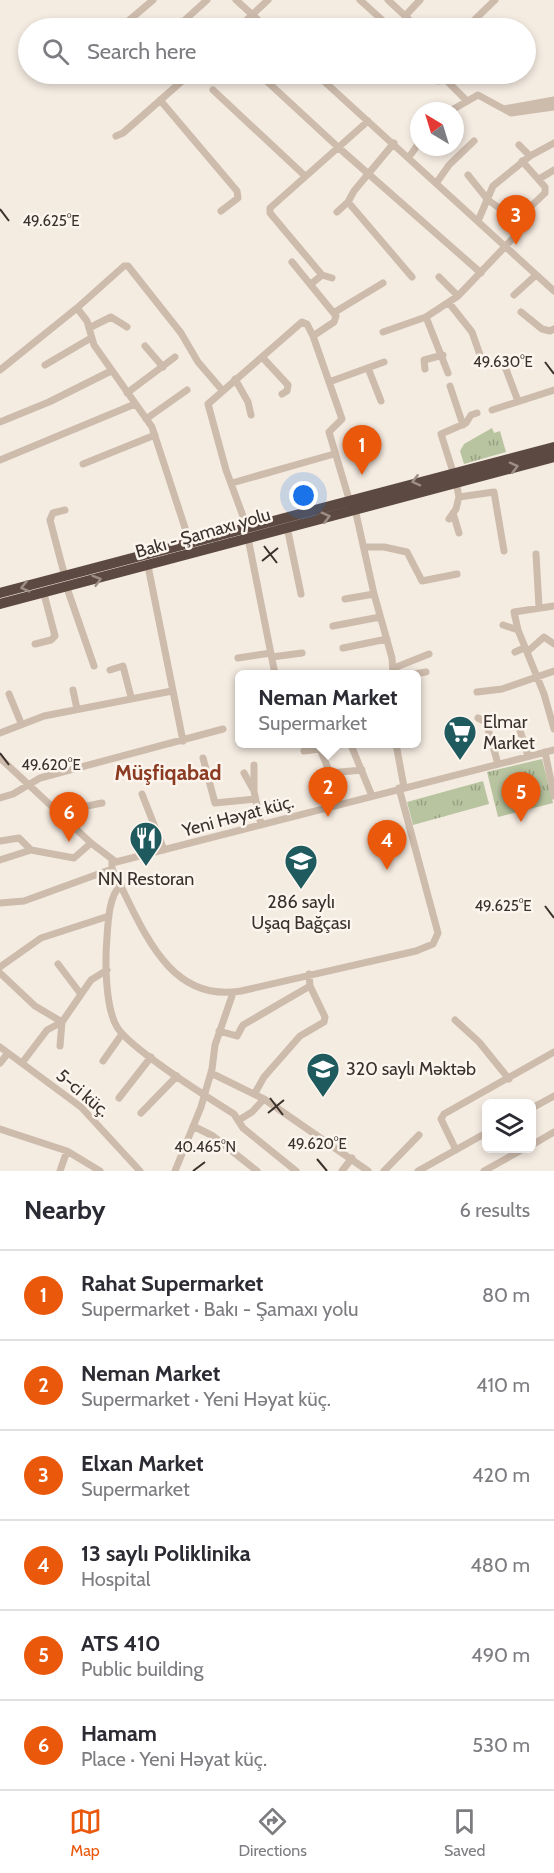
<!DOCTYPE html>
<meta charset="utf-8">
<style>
body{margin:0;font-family:Cabin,sans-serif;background:#f7f7f7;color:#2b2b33}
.controls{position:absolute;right:18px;bottom:18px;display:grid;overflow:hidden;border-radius:9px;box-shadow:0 3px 9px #0003}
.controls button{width:54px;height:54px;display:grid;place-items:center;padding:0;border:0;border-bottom:2px solid #e1e1e2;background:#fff;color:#2b2b33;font:30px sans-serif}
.compass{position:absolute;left:410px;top:102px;width:54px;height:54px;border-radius:50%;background:#fff;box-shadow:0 3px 9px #0003;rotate:322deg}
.you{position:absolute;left:304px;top:496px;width:21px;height:21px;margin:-15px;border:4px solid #fff;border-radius:50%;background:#1a73e8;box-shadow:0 0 0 9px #1a73e833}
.badge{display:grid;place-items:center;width:39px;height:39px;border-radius:50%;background:#ea580c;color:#fff;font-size:20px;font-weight:700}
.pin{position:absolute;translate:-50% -50px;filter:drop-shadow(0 2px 3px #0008)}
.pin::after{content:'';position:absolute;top:32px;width:21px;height:18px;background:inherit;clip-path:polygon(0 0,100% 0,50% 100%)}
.popup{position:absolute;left:235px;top:670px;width:186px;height:78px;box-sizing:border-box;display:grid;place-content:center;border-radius:9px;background:#fff;filter:drop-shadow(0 2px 4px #0005);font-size:20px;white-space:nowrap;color:#7c7c81}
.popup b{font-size:22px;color:#2b2b33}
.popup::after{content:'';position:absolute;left:50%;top:100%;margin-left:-12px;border:12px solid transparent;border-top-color:#fff}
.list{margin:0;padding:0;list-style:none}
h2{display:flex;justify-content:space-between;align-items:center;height:78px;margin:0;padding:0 24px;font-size:26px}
h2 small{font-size:20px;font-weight:400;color:#7c7c81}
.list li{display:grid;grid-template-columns:39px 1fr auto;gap:18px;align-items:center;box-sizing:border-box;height:90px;padding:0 24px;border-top:2px solid #e1e1e2}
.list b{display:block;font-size:22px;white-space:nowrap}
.list p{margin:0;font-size:20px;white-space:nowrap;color:#7c7c81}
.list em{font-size:20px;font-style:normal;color:#7c7c81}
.icon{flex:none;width:33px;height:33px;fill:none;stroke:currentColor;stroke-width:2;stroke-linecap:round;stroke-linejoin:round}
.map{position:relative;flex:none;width:554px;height:1171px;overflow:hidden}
.search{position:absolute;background:#fff;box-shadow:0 3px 9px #0003;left:18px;right:18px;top:18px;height:66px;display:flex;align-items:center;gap:15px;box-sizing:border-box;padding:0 21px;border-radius:33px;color:#7c7c81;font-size:22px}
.sheet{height:618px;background:#fff}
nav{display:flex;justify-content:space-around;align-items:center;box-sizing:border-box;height:84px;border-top:2px solid #e1e1e2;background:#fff;font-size:16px;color:#7c7c81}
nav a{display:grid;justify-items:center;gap:3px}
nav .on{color:#ea580c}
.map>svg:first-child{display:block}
.park{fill:url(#park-tufts)}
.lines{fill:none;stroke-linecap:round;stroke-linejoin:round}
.minor{stroke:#cdbbac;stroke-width:7}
.highway{stroke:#5c4a42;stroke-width:10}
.oneway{stroke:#9c8e87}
.ticks{fill:none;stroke:#3b302b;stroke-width:2}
.labels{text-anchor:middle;stroke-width:5;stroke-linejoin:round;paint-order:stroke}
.street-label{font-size:18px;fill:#3b302b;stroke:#fbf5ee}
.poi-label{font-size:18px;fill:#3b302b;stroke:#fbf5ee;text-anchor:start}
.quarter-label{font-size:21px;font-weight:bold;fill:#8c3b22;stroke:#fbf5ee}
.ticks-label{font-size:15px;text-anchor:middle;fill:#3b302b;stroke:#fbf5ee;stroke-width:5;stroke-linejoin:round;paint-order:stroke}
</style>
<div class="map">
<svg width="554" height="1171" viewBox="0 0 554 1171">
<defs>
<pattern id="park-tufts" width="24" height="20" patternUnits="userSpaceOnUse" patternTransform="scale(1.5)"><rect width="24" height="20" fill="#b8c4a0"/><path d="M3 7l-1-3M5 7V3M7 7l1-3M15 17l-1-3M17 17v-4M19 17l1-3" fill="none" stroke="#97a083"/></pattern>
</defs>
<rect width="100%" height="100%" fill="#f4ebe1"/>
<path class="park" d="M492,428L494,433L500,431L506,452L464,464L460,451L464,444Z
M542,759L553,803L498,817L487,772Z
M483,781L489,804L413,825L407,802Z"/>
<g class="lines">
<path class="minor" d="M236,0L267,28
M360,0L391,28
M388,0L418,28
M405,16L420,0
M288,23L293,28
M209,26L212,28
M120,28L153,0
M176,28L207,0
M238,28L268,0
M466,28L495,0
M259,74L339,148L481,273
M316,74L554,291
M418,74L438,81L446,80
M440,74L467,101
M325,82L330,74
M213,90L304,175
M160,100L237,191L238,198L221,211
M504,109L554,100
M450,111L478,95L511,113L554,107
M116,136L123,133L190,74
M519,145L530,156
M409,157L419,143
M468,175L488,200L520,223
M539,179L554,170
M437,182L449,165L474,141
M348,202L412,277
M337,212L348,202L354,191L394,143
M478,221L493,186L530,156L554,143
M292,262L336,316L334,322L313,336
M322,275L332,278
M439,277L458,296
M311,284L322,275L270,213V208L368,121
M514,295L536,275
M449,303L472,332L480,355
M77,308L87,321L94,345L152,427L190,543
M335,312L383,283
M521,312L542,329L550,331L554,329
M426,317L448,373
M89,328L111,317L127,327
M383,332L426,317L458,296L518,233L524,213L545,193V187L522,161
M145,346L163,367
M263,358L288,385L287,391L282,394
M504,364L518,401
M45,365L91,338
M368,368L381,401
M425,369L424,360L443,355
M0,370L77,308L124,266H128L181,333L198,362L222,390
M235,379L248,402L251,415
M329,382L384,362
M450,386L463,425
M127,393L175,357
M492,410L554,390
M146,419L187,390
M0,422L49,402L111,371
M0,460L135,404
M83,464L155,435
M453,472L441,434L466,423L471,415L477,413
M456,482L459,497L494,492L504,551
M232,483L334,454
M355,509L374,594L392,658L393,674
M65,510L53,513L50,520L65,577
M453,513L459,533
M449,519L456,509L459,497
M247,527L226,470L208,404L302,322L307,324L313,336L342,419L329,432L349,499
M287,527L301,594
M248,538L275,674
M364,547H384L407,552L422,581L457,574
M536,554L539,607
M148,566L183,741
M67,588L94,666
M345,599L374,594
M503,625L518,630L544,694L554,729
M333,626L380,617
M518,630L514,612L554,606
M35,644L51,640L55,636L44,594
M343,648L387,639
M515,652L524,648
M527,652L544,637L554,644
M272,657L302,653
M238,658L271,653
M394,668L429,654
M110,670L123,666L131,697
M414,674L426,672
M73,690L77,709
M477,692L502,689L554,671
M9,694L21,723
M478,718L486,722L498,764
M518,724L528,756
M0,733L44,716L172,691
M396,744L404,787
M351,745L372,796
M304,751L320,749L330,773L362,770
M545,752L554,796
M0,758L91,843L116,862L554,750
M203,758L215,803L255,799
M254,765V791L261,825
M244,773L253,789
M142,794L164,850
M0,798L13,794L40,778L223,729
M58,813L74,801
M68,822L87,806L102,803
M0,841L19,838L31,850
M0,860L31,850L74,858L91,843
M112,861V869C141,922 165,1004 241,991L416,951L433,944L438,933L399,788
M121,885C109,895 108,922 107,937C105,960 105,1007 117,1027C130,1049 209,1098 234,1114L243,1128L296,1171
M0,903L24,901L112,869
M58,964L80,993
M0,967L41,938L109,916
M0,973L35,1006L62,1022L60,1046
M455,1020L479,1042L509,1079
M219,1031L237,1036L243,1025L310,986
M0,1047L81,1107L140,1171
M103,1061L122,1034
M0,1063L8,1053
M22,1063L47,1030L62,1022L91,980L107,970
M211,1073L264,1099L368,1171
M255,1093L264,1077L300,1036L324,1022L325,1017L310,986L309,974
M119,1098L151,1057
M532,1108L554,1096
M141,1113L177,1076
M239,1120L252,1112L264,1099
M193,1126L213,1136L257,1171
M0,1129L67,1151L100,1171
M532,1145L554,1132
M456,1150L441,1119L444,1114L554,1052
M60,1171L67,1151
M175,1171L201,1107L212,1069L215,1045L233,993
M342,1171L352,1158
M384,1171L419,1135
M418,1171L486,1133
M484,1171L525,1148"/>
<path class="highway" d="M0,593L554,447
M0,604L554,457"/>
</g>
<defs><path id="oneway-chevron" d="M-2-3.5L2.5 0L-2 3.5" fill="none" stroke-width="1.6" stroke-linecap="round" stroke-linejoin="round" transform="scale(1.5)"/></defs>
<g class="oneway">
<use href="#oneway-chevron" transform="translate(514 467) rotate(-14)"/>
<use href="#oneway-chevron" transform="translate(416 481) rotate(166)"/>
<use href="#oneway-chevron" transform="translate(326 517) rotate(-15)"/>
<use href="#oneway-chevron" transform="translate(97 580) rotate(-16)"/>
<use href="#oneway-chevron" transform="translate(25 587) rotate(167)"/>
</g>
<path class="ticks" d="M0,209L9,221M545,362L554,374M264,546L277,563M262,561L278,548M0,753L9,765M545,906L554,918M270,1098L283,1115M268,1113L284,1100M317,1159L327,1171M193,1171L205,1162"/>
<defs>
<symbol id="supermarket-pin" viewBox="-11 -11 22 30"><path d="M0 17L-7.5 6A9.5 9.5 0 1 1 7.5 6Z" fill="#1f5a5e" stroke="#fbf5ee"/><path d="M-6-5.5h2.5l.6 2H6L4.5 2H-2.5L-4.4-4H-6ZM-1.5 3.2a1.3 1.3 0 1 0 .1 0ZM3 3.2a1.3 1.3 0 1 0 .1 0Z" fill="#fff"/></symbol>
<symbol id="restaurant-pin" viewBox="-11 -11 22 30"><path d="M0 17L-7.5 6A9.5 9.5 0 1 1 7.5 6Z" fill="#1f5a5e" stroke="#fbf5ee"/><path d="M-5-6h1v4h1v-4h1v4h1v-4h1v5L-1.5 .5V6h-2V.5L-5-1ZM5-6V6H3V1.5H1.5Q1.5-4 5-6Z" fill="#fff"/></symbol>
<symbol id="school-pin" viewBox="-11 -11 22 30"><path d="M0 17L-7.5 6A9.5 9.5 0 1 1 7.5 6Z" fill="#1f5a5e" stroke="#fbf5ee"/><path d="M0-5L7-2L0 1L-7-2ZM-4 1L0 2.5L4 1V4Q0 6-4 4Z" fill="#fff"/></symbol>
</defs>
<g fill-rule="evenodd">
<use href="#supermarket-pin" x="441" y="713" width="38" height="52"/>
<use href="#restaurant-pin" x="127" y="819" width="38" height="52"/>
<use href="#school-pin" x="282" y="842" width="38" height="52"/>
<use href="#school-pin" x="304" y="1050" width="38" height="52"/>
</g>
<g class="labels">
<g class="street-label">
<text transform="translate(203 533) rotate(-16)" y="6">Bakı - Şamaxı yolu</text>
<text transform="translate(238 816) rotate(-15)" y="6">Yeni Həyat küç.</text>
<text transform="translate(83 1093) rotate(40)" y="6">5-ci küç.</text>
</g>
<g class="poi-label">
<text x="483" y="728">Elmar<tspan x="483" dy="21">Market</tspan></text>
<text x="146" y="885" text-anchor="middle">NN Restoran</text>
<text x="301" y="908" text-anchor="middle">286 saylı<tspan x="301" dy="21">Uşaq Bağçası</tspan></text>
<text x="346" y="1075">320 saylı Məktəb</text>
</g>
<g class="quarter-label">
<text x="168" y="780">Müşfiqabad</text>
</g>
</g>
<g class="ticks-label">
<text x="51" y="226">49.625°E</text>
<text x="503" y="367">49.630°E</text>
<text x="51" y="770">49.620°E</text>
<text x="503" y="911">49.625°E</text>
<text x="317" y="1149">49.620°E</text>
<text x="205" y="1152">40.465°N</text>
</g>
</svg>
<div class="controls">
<button><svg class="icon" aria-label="layers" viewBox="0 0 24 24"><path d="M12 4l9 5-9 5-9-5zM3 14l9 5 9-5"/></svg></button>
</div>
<svg class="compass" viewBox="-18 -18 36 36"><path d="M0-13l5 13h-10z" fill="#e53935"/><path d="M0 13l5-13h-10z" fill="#7c7c81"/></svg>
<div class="you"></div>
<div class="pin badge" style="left:362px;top:475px">1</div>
<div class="pin badge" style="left:328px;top:817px">2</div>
<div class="popup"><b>Neman Market</b>Supermarket</div>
<div class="pin badge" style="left:516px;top:245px">3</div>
<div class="pin badge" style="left:387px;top:870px">4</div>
<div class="pin badge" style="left:521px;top:822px">5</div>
<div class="pin badge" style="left:69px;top:842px">6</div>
<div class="search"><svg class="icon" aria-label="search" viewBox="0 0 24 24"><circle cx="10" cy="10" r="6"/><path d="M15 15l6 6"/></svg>Search here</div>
</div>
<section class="sheet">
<h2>Nearby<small>6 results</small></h2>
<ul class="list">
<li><span class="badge">1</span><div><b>Rahat Supermarket</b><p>Supermarket · Bakı - Şamaxı yolu</p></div><em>80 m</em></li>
<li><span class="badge">2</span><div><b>Neman Market</b><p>Supermarket · Yeni Həyat küç.</p></div><em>410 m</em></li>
<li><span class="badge">3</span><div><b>Elxan Market</b><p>Supermarket</p></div><em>420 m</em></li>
<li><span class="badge">4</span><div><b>13 saylı Poliklinika</b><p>Hospital</p></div><em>480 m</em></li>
<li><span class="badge">5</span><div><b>ATS 410</b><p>Public building</p></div><em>490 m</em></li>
<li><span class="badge">6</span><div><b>Hamam</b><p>Place · Yeni Həyat küç.</p></div><em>530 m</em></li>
</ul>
</section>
<nav>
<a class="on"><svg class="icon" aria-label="map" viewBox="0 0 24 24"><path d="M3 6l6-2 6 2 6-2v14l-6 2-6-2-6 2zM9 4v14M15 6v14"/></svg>Map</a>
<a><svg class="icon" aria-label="directions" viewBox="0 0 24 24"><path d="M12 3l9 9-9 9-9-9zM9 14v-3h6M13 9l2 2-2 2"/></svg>Directions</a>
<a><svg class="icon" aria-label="saved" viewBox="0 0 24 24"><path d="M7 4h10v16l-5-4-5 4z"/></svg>Saved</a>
</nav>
